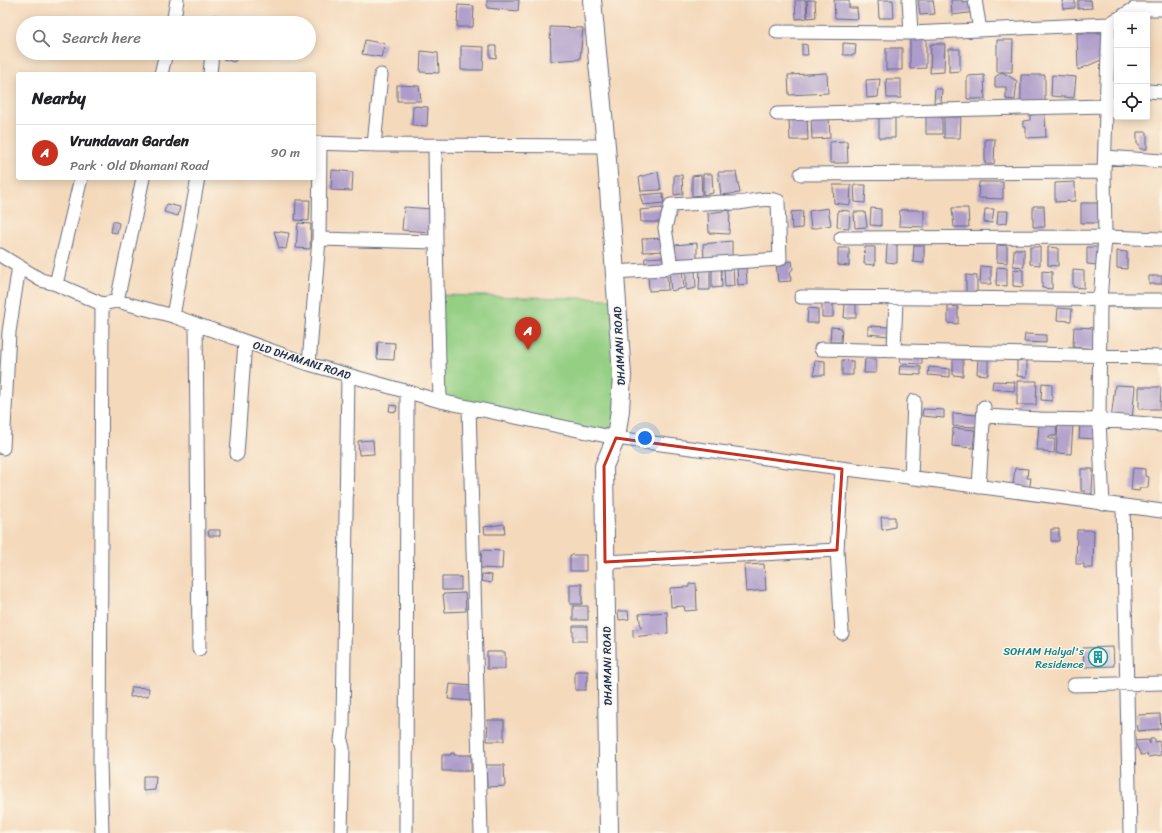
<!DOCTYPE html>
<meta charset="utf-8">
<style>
body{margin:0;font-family:Sriracha,sans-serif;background:#f6f6f6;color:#202124}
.controls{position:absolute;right:12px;top:12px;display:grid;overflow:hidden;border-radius:4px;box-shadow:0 2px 10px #0003}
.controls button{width:36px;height:36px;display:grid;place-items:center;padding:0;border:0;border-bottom:1px solid #e0e0e0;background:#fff;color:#202124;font:20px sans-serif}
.you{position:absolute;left:645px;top:438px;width:14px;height:14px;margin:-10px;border:3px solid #fff;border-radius:50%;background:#1a73e8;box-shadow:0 0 0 6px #1a73e833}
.badge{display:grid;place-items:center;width:26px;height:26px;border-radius:50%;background:#c8321e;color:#fff;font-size:13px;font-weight:700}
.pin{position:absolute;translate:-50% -33px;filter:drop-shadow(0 1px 2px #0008)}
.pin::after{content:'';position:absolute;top:21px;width:14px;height:12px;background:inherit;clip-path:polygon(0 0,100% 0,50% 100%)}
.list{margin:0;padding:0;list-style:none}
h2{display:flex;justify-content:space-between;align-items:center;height:52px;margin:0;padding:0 16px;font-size:17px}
h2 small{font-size:13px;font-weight:400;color:#757577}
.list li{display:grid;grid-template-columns:26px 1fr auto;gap:12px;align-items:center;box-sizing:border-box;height:56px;padding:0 16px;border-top:1px solid #e0e0e0}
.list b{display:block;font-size:15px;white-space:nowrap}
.list p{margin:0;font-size:13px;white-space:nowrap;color:#757577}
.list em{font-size:13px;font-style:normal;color:#757577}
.icon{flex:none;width:22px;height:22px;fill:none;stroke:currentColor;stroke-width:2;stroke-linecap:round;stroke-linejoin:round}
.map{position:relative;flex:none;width:1162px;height:833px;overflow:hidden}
.search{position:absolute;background:#fff;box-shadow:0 2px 10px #0003;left:16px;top:16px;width:300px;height:44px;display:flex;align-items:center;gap:10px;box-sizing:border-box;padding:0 14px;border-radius:22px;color:#757577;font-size:15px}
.panel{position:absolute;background:#fff;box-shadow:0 2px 10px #0003;left:16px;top:72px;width:300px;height:108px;border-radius:4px}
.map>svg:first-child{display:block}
.green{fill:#94cf84;stroke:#587f71}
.building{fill:#ad9ccb}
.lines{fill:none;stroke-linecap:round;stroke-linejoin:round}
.minor-casing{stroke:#676a7f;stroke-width:15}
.secondary-casing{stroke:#676a7f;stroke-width:20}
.minor{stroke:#fff;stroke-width:13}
.secondary{stroke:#fff;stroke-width:18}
.marked{fill:none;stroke:#c8321e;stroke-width:3;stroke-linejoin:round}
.labels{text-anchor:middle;stroke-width:3;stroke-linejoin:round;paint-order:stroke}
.street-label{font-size:11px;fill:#1b2f5e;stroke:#fcf5e5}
.culture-label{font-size:11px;fill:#0d838f;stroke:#fcf5e5;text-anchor:end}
</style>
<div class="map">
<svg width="1162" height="833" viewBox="0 0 1162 833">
<rect width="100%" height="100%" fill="#fcf5e5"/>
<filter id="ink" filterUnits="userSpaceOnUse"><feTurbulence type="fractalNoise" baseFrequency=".025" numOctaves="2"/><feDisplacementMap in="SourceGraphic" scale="8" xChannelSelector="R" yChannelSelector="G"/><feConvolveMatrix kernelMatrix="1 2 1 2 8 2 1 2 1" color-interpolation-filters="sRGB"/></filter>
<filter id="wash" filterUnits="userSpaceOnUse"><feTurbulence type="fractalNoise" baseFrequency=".012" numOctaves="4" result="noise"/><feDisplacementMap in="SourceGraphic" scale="16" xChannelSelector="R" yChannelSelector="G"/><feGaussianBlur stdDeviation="0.9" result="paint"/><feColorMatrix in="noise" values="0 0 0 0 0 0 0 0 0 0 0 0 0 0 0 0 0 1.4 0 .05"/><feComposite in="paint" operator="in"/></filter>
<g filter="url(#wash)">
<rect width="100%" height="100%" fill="#f4d9bb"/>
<path class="green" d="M437,295L617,299L616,438L440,401Z"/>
<g id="blocks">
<path class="building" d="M487,0H519L518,11L487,8Z
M795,0H806L807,18L796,19Z
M807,0H815L816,17L808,18Z
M834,0H849V8H857L858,19L835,18Z
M878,0H893L894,18H879Z
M918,0H933L935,14L920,15Z
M951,0H962V2L973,1L977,12L952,15Z
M1062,0H1075V8L1063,9Z
M1078,0H1091L1092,8L1078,9Z
M458,5L474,6L473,27H457Z
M550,27L583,28L580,59L551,61Z
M1077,33H1102L1101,60L1078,70Z
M910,39H926V68L910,69Z
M365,40L385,44L381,57L362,54Z
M997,40H1013L1012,72H997Z
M843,43L856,44L855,55H843Z
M802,44L807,45L808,55H802Z
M931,44H945L944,72L930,73Z
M461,46L484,47L483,70H461Z
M490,46H496V58L490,57Z
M886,48H902V70H886Z
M949,49H960V71L949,72Z
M421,51L438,53L439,73L420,72Z
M223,54L239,57L234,62L223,59Z
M1002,72L1017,81L1015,100L1006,99V87H995V77Z
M827,73L828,93L789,95L788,75Z
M984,75L985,99H967V76Z
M1021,75H1045V102H1021Z
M1052,75L1076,77L1074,98L1051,96Z
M880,79L878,97L867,98L866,80Z
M886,79H901V98H887Z
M397,85L419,86L421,101H397Z
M935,89H942L941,103H934Z
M413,106L428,107L427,126L412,125Z
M1045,114L1046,137L1026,138V127H1023V121L1030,120V115Z
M879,116L895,117V138H879Z
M926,116L942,117V134H926Z
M811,117H829L830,138L812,139Z
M944,117H961L960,138H944Z
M807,118L808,140H790L789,119Z
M1137,132H1147V149H1140L1139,144H1137Z
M985,139H995L994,164H985Z
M847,141L848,163H830V142Z
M332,170L353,172L352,191L331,190Z
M658,172L661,190L641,191L639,177Z
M718,172H736L740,193L721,195Z
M703,174H712L713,193L703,195Z
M674,175H682L683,194L674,195Z
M701,175L702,195L692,196V176Z
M979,182H1003V199L978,198Z
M1075,182V201L1055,202V183Z
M833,185H851L850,205L834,203Z
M854,185H866L865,203L855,202Z
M663,193L664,203L643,205L640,195Z
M296,200H310L309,221L295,220Z
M1081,203H1104L1101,223H1081Z
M167,204L180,207L178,216L164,212Z
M1033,206H1044L1045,227H1033Z
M404,207L432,209L430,232L402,230Z
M662,208V222H641L640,210Z
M828,208L831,225L811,229L809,211Z
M871,208L881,209V226L870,225Z
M952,208H968L969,227H954Z
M985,209H994L992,223L984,222Z
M730,210L729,234L709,233L708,213Z
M838,210L850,211L849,228L837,227Z
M900,210H924V227L899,226Z
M803,211L802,228L792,229L791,212Z
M998,211H1008L1007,223L997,224Z
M854,212H865L867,227L855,228Z
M113,221L119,223L117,233L111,232Z
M298,223L311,224L310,249L296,248Z
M274,231L289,233L286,249L279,248Z
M665,238V251L643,252L642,239Z
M732,241V257L704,258L703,244Z
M697,243V263L674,264L675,245Z
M887,244L897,245V263L886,262Z
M914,245H924V263L913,262Z
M997,245L1007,246V263L997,262Z
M865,247H875V265L864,264Z
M1030,247H1040V265L1030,264Z
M1048,247L1058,248V266L1048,265Z
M1087,247H1098V265L1087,264Z
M838,248H849V266L838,265Z
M1014,249H1024V267L1013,266Z
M1117,251L1127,252V269L1117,268Z
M664,257L665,268L644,269L645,258Z
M792,261L793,269L790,272L791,281L778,282L776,263Z
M737,265H746L747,284L738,285Z
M733,266L734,286L725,287L724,267Z
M981,266L991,267V284H980Z
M712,267H721L722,287L712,288Z
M997,267L1007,268V286L996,285Z
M710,268V290H699L700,269Z
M695,269L696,288L686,290V270Z
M1013,269L1023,270V287L1013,286Z
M682,270L684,288L671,291L669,272Z
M1073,270L1084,271V288L1073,287Z
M1042,271L1052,272V289L1042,288Z
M660,272V276H667L668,290L649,291L648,273Z
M966,275L977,276V293L966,292Z
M1149,276H1162V284H1149Z
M822,302L833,303V317H822Z
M845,304H856V318H844Z
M948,306L958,307V324L948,323Z
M808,308L818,309V323H807Z
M1058,308L1072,309L1071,321L1057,320Z
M868,326L890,327L889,336L868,334Z
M831,327L842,328L841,342H830Z
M1074,327L1096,328L1095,349L1073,347Z
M1025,334L1046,335V343L1024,342Z
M378,342L395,343L394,360L377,359Z
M901,355L922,356V364L900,363Z
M978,356L988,357V375L977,374Z
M953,358H963V376L953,375Z
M865,359H876V373H864Z
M1017,359L1027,360V377L1017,376Z
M815,360L825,361V375H814Z
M842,360L853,361V375H842Z
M900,366L921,367V375L899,374Z
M929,367L950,369V377L928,375Z
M993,381L1015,382L1014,391L992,389Z
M1017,381H1037L1036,405H1017Z
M1042,383L1052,384V401L1041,400Z
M1115,385L1135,386L1132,421L1111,420Z
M1139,387H1161L1160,409H1139Z
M390,405L397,406L396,412L389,411Z
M923,409L944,410V418L922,416Z
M953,413L977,415L976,427L953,426Z
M1080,421L1096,422V439L1079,438Z
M1039,423L1057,424L1056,436H1049V439H1055L1054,453L1043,452V450H1037Z
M1058,424L1073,425L1071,454L1056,453Z
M953,428L975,430L973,448L952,446Z
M373,440L374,454L359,455L358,441Z
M1015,468L1028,469L1027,478H1031L1029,491L1013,485Z
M1133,468L1145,469V476L1149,477L1148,488H1140L1139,491L1131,490Z
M1081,469H1093L1092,494H1085V491H1081Z
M881,517H895V527L882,530Z
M504,524L505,534H485L484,527Z
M1051,529H1059V541H1051Z
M208,530H220V536H209Z
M1077,530H1094L1093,568H1084V564H1076Z
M482,550L503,551L502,569L480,568Z
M570,555H586V571H570Z
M764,564L766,590L746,592L744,565Z
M482,574L492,575L491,583L481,581Z
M442,577H461V590H442Z
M696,583L697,610L685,611L684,606L671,607L670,588L689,587V584Z
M570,584H582V604H570Z
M465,593L466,611L445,612L443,594Z
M573,606H588V620H573Z
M618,611H628L629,619L619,620Z
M667,612L668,633L633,637V629L641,628L639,614Z
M573,626H587V641H573Z
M1113,647L1114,666L1084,667L1083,648Z
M487,652H505V669H487Z
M575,671H588V681H586V690H575Z
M450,684L471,686L470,701L448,699Z
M131,687L149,688L148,696L130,697Z
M1160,714L1161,729L1138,731L1137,715Z
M488,720H504V741H487Z
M1150,739H1155V742L1159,741L1161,755L1148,757L1147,754L1141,755L1134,741L1148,740L1150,744Z
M451,753H454V755H471V771H442V755H451Z
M486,765H504L505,786L487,787Z
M143,776H156L155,790L143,791Z"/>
</g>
</g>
<g filter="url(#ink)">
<use href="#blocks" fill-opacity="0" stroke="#676a7f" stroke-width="1"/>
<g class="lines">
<defs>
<path id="minor" d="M909,0L911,33
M975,0L980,30
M1124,15L1134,9H1162
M173,23L177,0
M215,23V22
M777,32L911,33L1109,24
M161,74L166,53
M210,74L212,53
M1147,91L1162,92
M777,114L1106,106
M314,143L379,145L606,146
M320,143L319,239L436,242
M374,145L381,75
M435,145L436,242L440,401
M1105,157L1162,161
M801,174L1104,172
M841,238L1105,237L1162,239
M0,255L41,280L56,284L102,304L117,301L173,316L309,364L440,401L616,438L1162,511
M615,272L662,269L671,266L665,228L671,205L723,202C741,207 760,195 778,201L780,259L671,266
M56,284L81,178
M801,297L1162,300
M117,301L143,178
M102,304L100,763L102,833
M173,316L198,178
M196,324L199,649
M821,349L1162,357
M894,351L896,298
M309,364L319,239
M469,407L481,833
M984,416L1040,419L1099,420L1162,425
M3,448L9,332L19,266
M237,454L245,342
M911,478L914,401
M979,487L984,407
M1103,504L1099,420L1100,300L1105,237L1104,172L1109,24L1117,19
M1123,506L1130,833
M837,550L842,633
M605,562L837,550L842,469
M1074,685L1162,683
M341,833L343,748L341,741L343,725L348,375
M406,833L407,392"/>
<path id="secondary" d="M592,0L606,146L622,375L620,410L616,438L604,466L609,833"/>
</defs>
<use href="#minor" class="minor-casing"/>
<use href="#secondary" class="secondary-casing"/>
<use href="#minor" class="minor"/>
<use href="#secondary" class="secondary"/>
</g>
</g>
<path class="marked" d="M616,438L842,469L837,550L605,562L604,466Z"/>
<defs>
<symbol id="building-ring" viewBox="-11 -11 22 22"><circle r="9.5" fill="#fcf5e5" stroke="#0f9aa8" stroke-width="1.5"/><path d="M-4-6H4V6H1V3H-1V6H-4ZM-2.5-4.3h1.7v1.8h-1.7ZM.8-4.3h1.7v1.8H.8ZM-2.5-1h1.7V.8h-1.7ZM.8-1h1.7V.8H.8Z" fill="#0f9aa8"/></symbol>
</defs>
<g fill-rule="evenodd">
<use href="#building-ring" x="1087" y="646" width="22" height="22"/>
</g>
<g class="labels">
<g class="street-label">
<text transform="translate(619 346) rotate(-93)" y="4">DHAMANI ROAD</text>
<text transform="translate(302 360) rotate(18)" y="4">OLD DHAMANI ROAD</text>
<text transform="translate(607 666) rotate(-91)" y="4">DHAMANI ROAD</text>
</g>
<g class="culture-label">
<text x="1084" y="655">SOHAM Halyal's<tspan x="1084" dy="13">Residence</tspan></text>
</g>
</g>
</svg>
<div class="controls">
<button>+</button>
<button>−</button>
<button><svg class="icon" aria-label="locate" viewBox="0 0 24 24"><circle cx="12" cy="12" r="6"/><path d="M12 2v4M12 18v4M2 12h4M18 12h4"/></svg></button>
</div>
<div class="you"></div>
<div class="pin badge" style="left:528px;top:350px">A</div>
<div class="search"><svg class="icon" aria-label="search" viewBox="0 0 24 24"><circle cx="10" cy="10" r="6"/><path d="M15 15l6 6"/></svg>Search here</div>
<section class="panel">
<h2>Nearby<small></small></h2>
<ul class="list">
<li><span class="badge">A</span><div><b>Vrundavan Garden</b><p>Park · Old Dhamani Road</p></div><em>90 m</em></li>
</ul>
</section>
</div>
